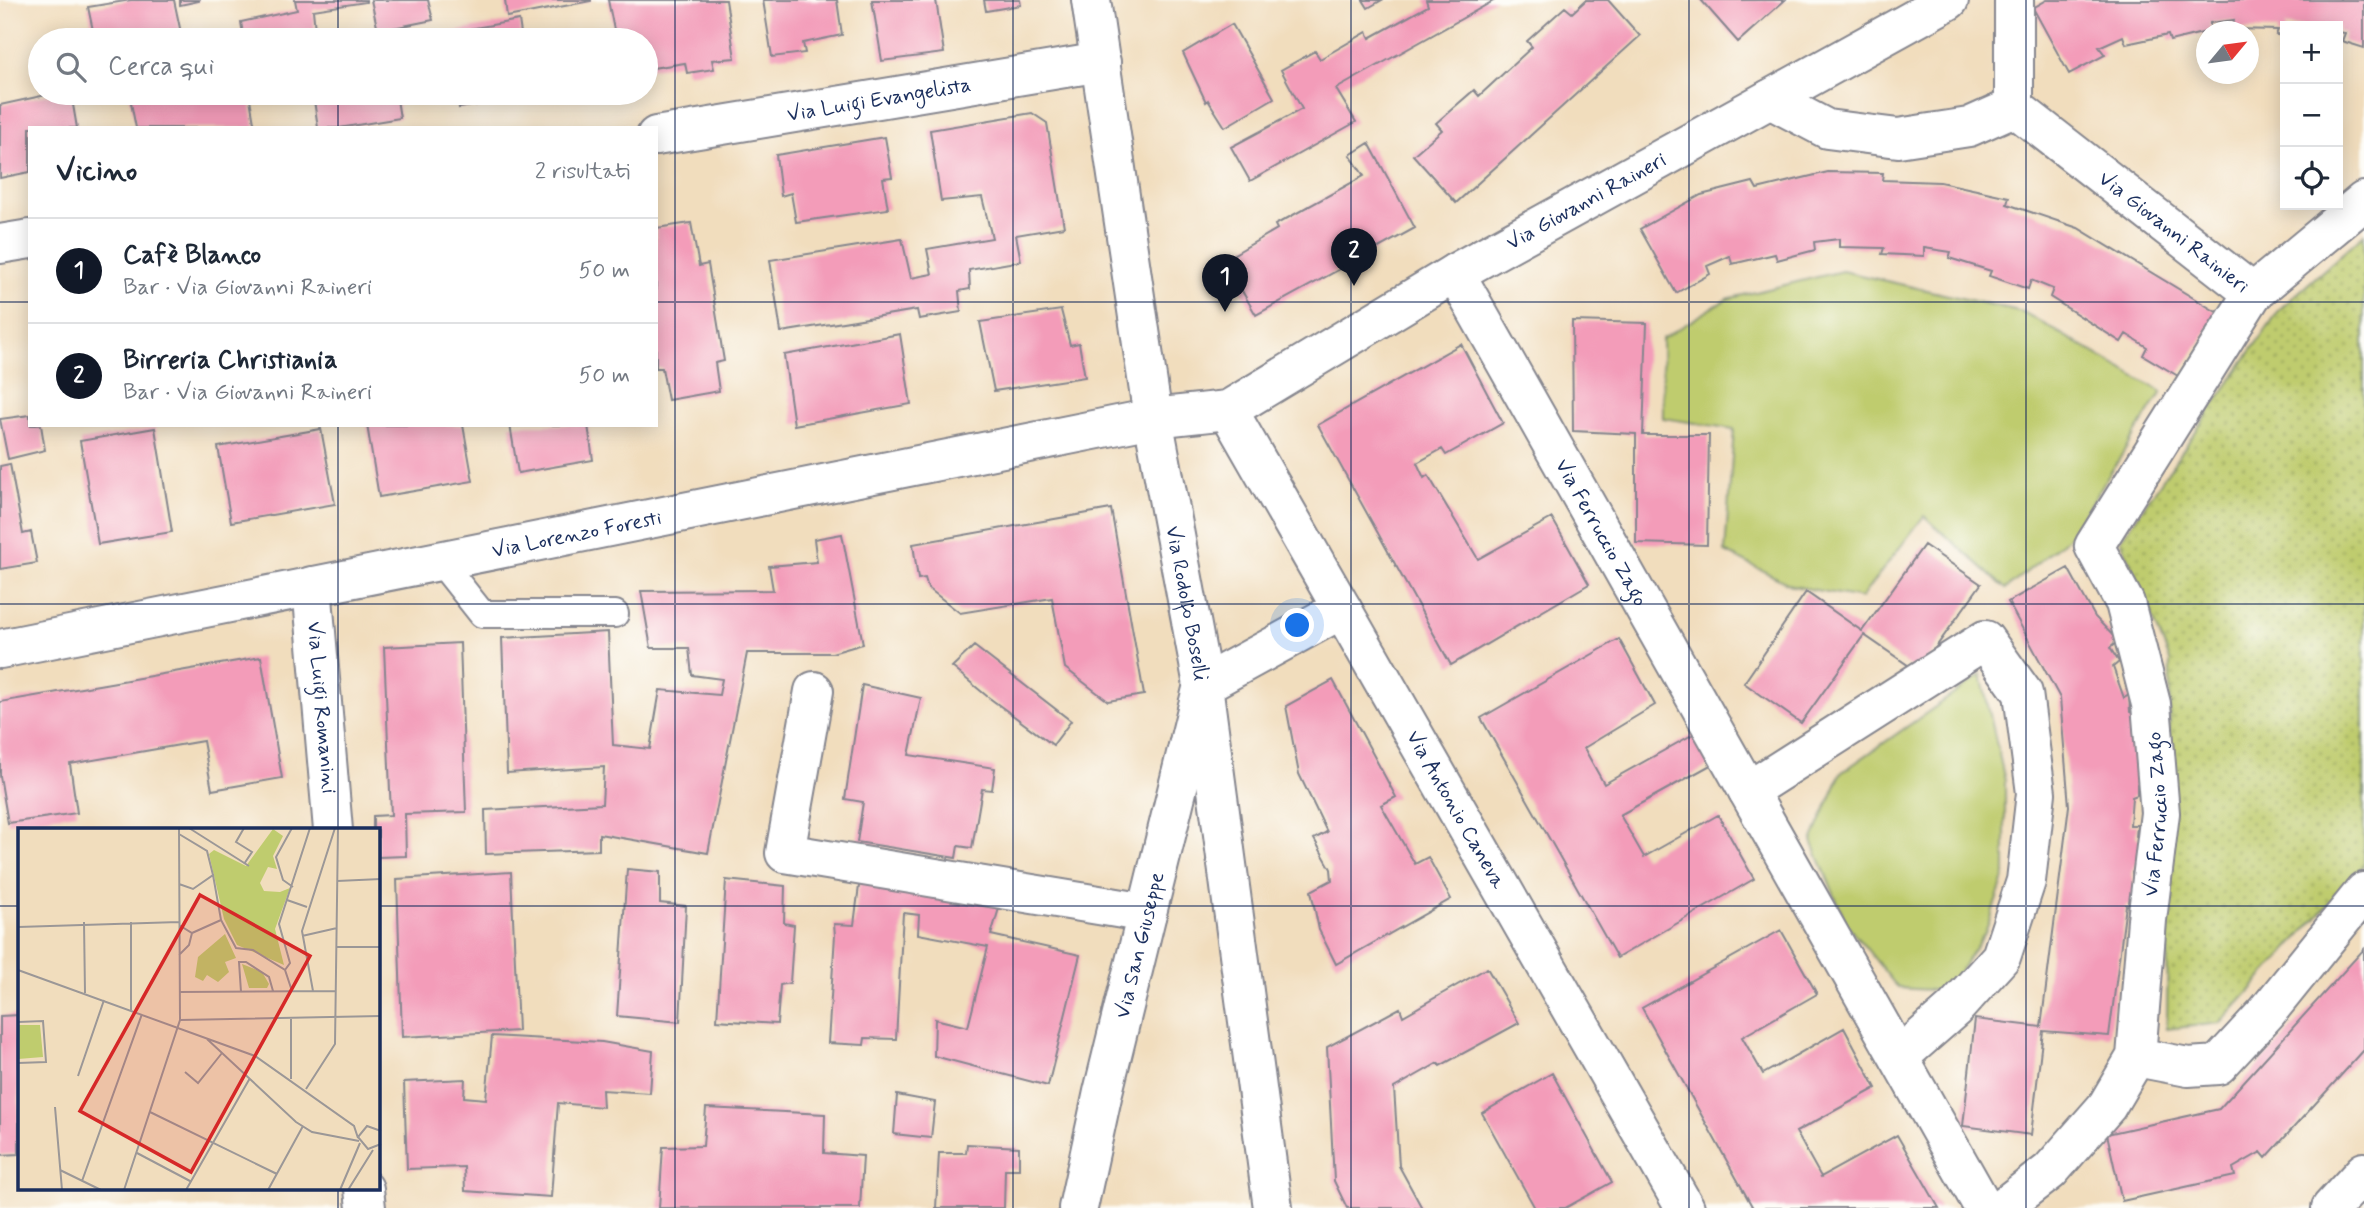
<!DOCTYPE html>
<html lang="it">
<meta charset="utf-8">
<style>
body{margin:0;font-family:Mynerve,sans-serif;background:#f6f6f7;color:#1f2937}
.controls{position:absolute;right:21px;top:21px;display:grid;overflow:hidden;border-radius:0px;box-shadow:0 4px 18px #0003}
.controls button{width:63px;height:63px;display:grid;place-items:center;padding:0;border:0;border-bottom:2px solid #e0e1e3;background:#fff;color:#1f2937;font:35px sans-serif}
.compass{position:absolute;left:2196px;top:21px;width:63px;height:63px;border-radius:50%;background:#fff;box-shadow:0 4px 18px #0003;rotate:61deg}
.you{position:absolute;left:1298px;top:626px;width:24px;height:24px;margin:-18px;border:5px solid #fff;border-radius:50%;background:#1a73e8;box-shadow:0 0 0 10px #1a73e833}
.badge{display:grid;place-items:center;width:46px;height:46px;border-radius:50%;background:#111827;color:#fff;font-size:23px;font-weight:700}
.pin{position:absolute;translate:-50% -58px;filter:drop-shadow(0 2px 4px #0008)}
.pin::after{content:'';position:absolute;top:37px;width:24px;height:21px;background:inherit;clip-path:polygon(0 0,100% 0,50% 100%)}
.list{margin:0;padding:0;list-style:none}
h2{display:flex;justify-content:space-between;align-items:center;height:91px;margin:0;padding:0 28px;font-size:30px}
h2 small{font-size:23px;font-weight:400;color:#747a83}
.list li{display:grid;grid-template-columns:46px 1fr auto;gap:21px;align-items:center;box-sizing:border-box;height:105px;padding:0 28px;border-top:2px solid #e0e1e3}
.list b{display:block;font-size:26px;white-space:nowrap}
.list p{margin:0;font-size:23px;white-space:nowrap;color:#747a83}
.list em{font-size:23px;font-style:normal;color:#747a83}
.icon{flex:none;width:38px;height:38px;fill:none;stroke:currentColor;stroke-width:2;stroke-linecap:round;stroke-linejoin:round}
.map{position:relative;flex:none;width:2364px;height:1208px;overflow:hidden}
.search{position:absolute;background:#fff;box-shadow:0 4px 18px #0003;left:28px;top:28px;width:630px;height:77px;display:flex;align-items:center;gap:18px;box-sizing:border-box;padding:0 24px;border-radius:38px;color:#747a83;font-size:26px}
.panel{position:absolute;background:#fff;box-shadow:0 4px 18px #0003;left:28px;top:126px;width:630px;height:301px;border-radius:0px}
.map>svg:first-child{display:block}
.green{fill:#bfcc6e;stroke:#6d7e66;stroke-width:2}
.park{fill:url(#park-dots);stroke:#6d7e66;stroke-width:2}
.building{fill:#f39cb9}
.lines{fill:none;stroke-linecap:round;stroke-linejoin:round}
.service-casing{stroke:#86868e;stroke-width:30}
.minor-casing{stroke:#86868e;stroke-width:42}
.tertiary-casing{stroke:#86868e;stroke-width:42}
.service{stroke:#fff;stroke-width:26}
.minor{stroke:#fff;stroke-width:38}
.tertiary{stroke:#fff;stroke-width:38}
.grid{fill:none;stroke:#1b2f5e;stroke-width:2;stroke-opacity:0.55}
.labels{text-anchor:middle;stroke-width:7;stroke-linejoin:round;paint-order:stroke}
.street-label{font-size:21px;fill:#1b2f5e;stroke:#fdfcf7}
.inset-road{fill:none;stroke:#9b9797;stroke-width:2}
.view{fill:#d62828;fill-opacity:0.15;stroke:#d62828;stroke-width:3.5}
.inset-edge{fill:none;stroke:#1b2f5e;stroke-width:3.5}
</style>
<div class="map">
<svg width="2364" height="1208" viewBox="0 0 2364 1208">
<defs>
<pattern id="park-dots" width="8" height="8" patternUnits="userSpaceOnUse" patternTransform="scale(1.75)"><rect width="8" height="8" fill="#bfcc6e"/><path d="M2 2h.1M6 6h.1" fill="none" stroke="#9aa65e" stroke-width="1.8" stroke-linecap="round"/></pattern>
</defs>
<rect width="100%" height="100%" fill="#fdfcf7"/>
<filter id="ink" filterUnits="userSpaceOnUse"><feTurbulence type="fractalNoise" baseFrequency=".0143" numOctaves="2"/><feDisplacementMap in="SourceGraphic" scale="14" xChannelSelector="R" yChannelSelector="G"/><feConvolveMatrix kernelMatrix="1 2 1 2 8 2 1 2 1" color-interpolation-filters="sRGB"/></filter>
<filter id="wash" filterUnits="userSpaceOnUse"><feTurbulence type="fractalNoise" baseFrequency=".00686" numOctaves="4" result="noise"/><feDisplacementMap in="SourceGraphic" scale="28" xChannelSelector="R" yChannelSelector="G"/><feGaussianBlur stdDeviation="1.57" result="paint"/><feColorMatrix in="noise" values="0 0 0 0 0 0 0 0 0 0 0 0 0 0 0 0 0 1.4 0 .05"/><feComposite in="paint" operator="in"/></filter>
<g filter="url(#wash)">
<rect width="100%" height="100%" fill="#f1ddbd"/>
<path class="green" d="M1842,271L2023,312L2162,392L2070,536L2006,589L1924,516L1861,598L1793,586L1725,552L1734,429L1663,418L1662,339L1727,299Z
M1981,675L2005,781V875L1985,933L1946,991L1898,988L1846,923L1812,841L1841,773Z"/>
<path class="park" d="M2364,234V865L2221,1023L2167,1029L2170,660L2121,540L2280,309Z"/>
<g id="blocks">
<path class="building" d="M131,0H174L181,33L135,40H95L88,7Z
M180,0H199V1L180,5Z
M295,0H366V2L313,10L316,40H244L241,22L297,10Z
M371,0H428L433,20L378,31Z
M505,0H591V1L507,17Z
M608,0H726L735,58L712,60L714,69L687,73L685,63L646,69V40H616Z
M763,0H837L842,35L803,43L805,53L772,57Z
M872,0H936L944,53L882,61Z
M984,0H1020L1021,5L986,11Z
M1363,0H1382L1368,8Z
M1426,0H1495L1336,89L1356,122L1250,181L1231,147L1302,109L1281,70L1315,51L1320,59L1367,32L1370,38L1428,6Z
M1586,0H1608L1640,36L1456,203L1413,155L1442,130L1436,123L1474,90L1479,96L1532,47L1527,41L1565,7L1572,13Z
M1701,0H1785L1738,42Z
M2047,0H2364V48L2342,41L2345,33L2338,32V26H2285V36L2276,35L2278,30L2233,29L2234,20L2210,23V31L2170,41L2168,35L2126,44L2123,36L2099,47L2105,55L2069,74L2033,8Z
M519,20L522,40H448L447,33Z
M1232,24L1274,98L1225,127L1208,100L1206,102L1183,53Z
M55,93H71L77,128H30V172L0,178V105Z
M129,93H249L255,128H136Z
M313,93H396L400,118L339,128H318Z
M457,93H531V96L459,108Z
M1032,113L1047,123L1064,227L1016,235L1021,261L969,270L970,289L959,291L961,312L919,319L917,310L781,332L770,260L902,239L911,278L932,274L927,249L992,238L982,197L941,201L930,130Z
M885,137L892,177L883,178L888,209L796,222L791,193L781,196L776,155Z
M1369,143L1415,228L1256,315L1224,260L1277,229L1275,225L1364,176L1350,155Z
M1828,172L1883,173L1882,180L1940,182L2009,197L2007,204L2078,228L2218,313L2178,376L2143,355L2147,347L2126,334L2121,342L2050,297L2053,289L2031,280L2028,289L1989,276L1991,271L1949,258L1951,252L1924,248V256L1882,254L1884,248L1839,247V239L1814,242L1815,250L1777,260L1775,254L1732,264L1730,256L1707,266L1710,274L1676,293L1640,229L1701,195L1753,182L1757,189Z
M691,223L699,266L708,264L724,361L715,363L719,391L668,400L662,368H656V228Z
M1061,310L1070,345L1079,343L1085,377L994,391L980,322Z
M1572,321L1647,323L1643,435H1709L1707,545L1636,543V434L1573,431Z
M900,334L911,404L794,425L784,355Z
M1461,344L1503,423L1446,455L1442,449L1417,463L1424,478L1428,475L1478,559L1552,518L1589,584L1451,665L1318,425Z
M30,415V425H41L45,450L8,459L0,419Z
M367,425H463L473,481L379,497Z
M510,425H588L593,460L518,473Z
M155,428L172,532L98,544L80,441Z
M321,429L335,504L231,522L218,447Z
M10,464L23,534L31,532L37,563L0,569V466Z
M1111,509L1144,695L1108,701L1065,668L1052,598L960,613L928,588L925,578L918,579L913,544Z
M842,534L863,644L832,653H747L708,853L599,834V850L486,854L485,810L602,804L604,767L507,773L502,638L608,632L613,745L650,749L660,690L719,695L722,679L692,675L689,648H651L641,591L773,590L769,566L817,562L814,539Z
M1924,545L1981,584L1918,672L1864,635L1801,723L1744,683L1806,592L1862,631Z
M2068,568L2095,617L2118,641L2110,648L2119,662L2113,667L2124,698L2129,695L2130,712L2142,716L2147,779L2137,784V795L2132,797L2130,825H2137L2136,837L2146,842L2132,873L2137,906L2126,905L2109,1036L2043,1031L2031,1135L1963,1126L1975,1019L2041,1027L2069,806L2060,698L2008,602Z
M1619,639L1655,705L1584,748L1604,784L1699,731L1716,762L1620,815L1644,857L1718,815L1754,879L1617,958L1481,718Z
M460,643L466,812L405,814L406,856L378,857V830H373V816L391,815L384,647Z
M974,646L1071,721L1053,745L988,697L952,667Z
M261,657L282,778L212,790L203,741L70,764L77,813L8,823L0,776V702Z
M1333,680L1396,797L1381,805L1415,864L1428,857L1451,899L1336,964L1319,930L1311,891L1332,880L1331,869L1314,839L1327,832L1299,774L1286,706Z
M862,685L921,698L909,755L995,768L992,790L982,789L972,848L958,846L956,858L857,842L863,802L845,799Z
M627,869L660,872V903L686,906L680,1022L617,1016Z
M511,872L518,1031L402,1037L397,879Z
M860,878L1000,905L991,935L1080,955L1048,1086L934,1056L935,1019L968,1027L988,947L918,934L919,915L903,913L896,1039L865,1038L864,1045L828,1043L835,935L834,924L854,925Z
M726,880L785,886L784,923L794,925L790,983L780,985L777,1024L717,1020Z
M1781,930L1817,994L1742,1037L1763,1074L1844,1028L1876,1088L1796,1132L1821,1177L1897,1135L1939,1208H1753L1642,1008Z
M2364,949V1050L2266,1158L2261,1152L2233,1168L2235,1176L2122,1201L2107,1134L2219,1109Z
M1487,968L1519,1023L1440,1066L1438,1063L1394,1088L1399,1166L1422,1208H1347L1334,1181L1327,1047L1400,1008L1403,1016Z
M19,1015V1154L0,1155V1016Z
M492,1036L602,1042L653,1051L650,1093L602,1090L603,1107L558,1103L551,1197L465,1191L464,1167L407,1169L404,1082L465,1079L464,1097L486,1099Z
M1552,1073L1612,1182L1565,1208H1535L1482,1113Z
M897,1095L935,1102L931,1138L894,1134Z
M706,1108L825,1114L824,1153L863,1156L860,1208H659L663,1147L703,1146Z
M967,1144L1019,1147V1169H1005L1004,1208H936L939,1153H966Z"/>
</g>
</g>
<g filter="url(#ink)">
<use href="#blocks" fill-opacity="0" stroke="#86868e" stroke-width="2"/>
<g class="lines">
<defs>
<path id="service" d="M440,561L482,614H615"/>
<g id="minor">
<path id="s1" d="M2014,0V107L2253,293"/>
<path d="M1770,99L1827,129L1898,138L1969,127L2014,107"/>
<path id="s2" d="M656,136L1101,62"/>
<path d="M0,244L30,239"/>
<path id="s3" d="M1455,273L1984,1208"/>
<path id="s4" d="M1228,410L1685,1208"/>
<path id="s5" d="M312,586L333,830"/>
<path id="s6" d="M0,649L1153,418L1228,410L1455,273L1949,0"/>
<path d="M814,691L785,853L1147,913"/>
<path d="M1748,791L1985,640L2023,693L2036,793L2026,881L2001,957L1954,1009L1899,1057"/>
<path d="M2136,1057L2188,1067L2218,1065L2267,1012L2364,892"/>
<path d="M364,1189L366,1208"/>
<path id="s7" d="M1078,1208L1103,1092L1203,685L1342,609"/>
<path id="s8" d="M2002,1208L2050,1171L2107,1106L2136,1057L2147,920L2160,813L2151,704L2125,603L2094,546L2253,293L2364,201"/>
<path d="M2331,1208L2364,1172"/>
</g>
<g id="tertiary">
<path id="s9" d="M1091,0L1153,418L1203,685L1273,1208"/>
</g>
</defs>
<use href="#service" class="service-casing"/>
<use href="#minor" class="minor-casing"/>
<use href="#tertiary" class="tertiary-casing"/>
<use href="#service" class="service"/>
<use href="#minor" class="minor"/>
<use href="#tertiary" class="tertiary"/>
</g>
</g>
<path class="grid" d="M338,0V40M675,0V1208M1013,0V1208M1351,0V1208M1689,0V1208M2026,0V1208M338,93V128M0,302H30M656,302H2364M338,425V830M0,604H2364M0,906H19M378,906H2364M338,1189V1208"/>
<g class="labels">
<g class="street-label">
<text dy="7" stroke="none"><textPath href="#s2" startOffset="226">Via Luigi Evangelista</textPath></text>
<text dy="7" stroke="none"><textPath href="#s6" startOffset="1666">Via Giovanni Raineri</textPath></text>
<text dy="7" stroke="none"><textPath href="#s1" startOffset="310">Via Giovanni Rainieri</textPath></text>
<text dy="7" stroke="none"><textPath href="#s3" startOffset="298">Via Ferruccio Zago</textPath></text>
<text dy="7" stroke="none"><textPath href="#s6" startOffset="588">Via Lorenzo Foresti</textPath></text>
<text dy="7" stroke="none"><textPath href="#s9" startOffset="611">Via Rodolfo Boselli</textPath></text>
<text dy="7" stroke="none"><textPath href="#s5" startOffset="122">Via Luigi Romanini</textPath></text>
<text dy="7" stroke="none"><textPath href="#s4" startOffset="460">Via Antonio Caneva</textPath></text>
<text dy="7" stroke="none"><textPath href="#s8" startOffset="448">Via Ferruccio Zago</textPath></text>
<text dy="7" stroke="none"><textPath href="#s7" startOffset="270">Via San Giuseppe</textPath></text>
</g>
</g>
<g transform="translate(18 828)">
<rect width="362" height="362" fill="#f1ddbd"/>
<path d="M207,106L218,130L207,134L211,144L200,154L189,147L185,153L177,149L180,129ZM224,136L244,144L251,156L249,160H231Z" fill="#bfcc6e"/>
<path d="M255,1L265,8L255,28L259,41L250,39L242,55L246,63L262,64L272,60L257,101L266,137L219,117L206,91L191,26L196,22L228,38ZM0,197H22L25,229L0,231Z" fill="#bfcc6e"/>
<path class="inset-road" d="M171,0L231,38M274,0L258,29L265,52L275,59M161,6L189,23L195,47L175,61L161,56M226,36L234,24L218,14L226,0M195,47L203,92L218,120L235,122L267,142L274,163M319,53L363,51M269,72L289,79M66,94L67,165M161,97L174,105L203,92M0,99L161,94M284,108L319,100M319,119H363M161,127L171,117L174,105M0,142L237,228L336,298L340,310M267,142L272,135L261,96L292,0M295,163L284,103L317,0M161,164L318,163M223,164L221,134H228L251,149L255,163M113,182V94M162,192L363,188M0,194L25,193L28,234L0,235M189,211L278,294L294,304L341,313M167,244L180,255L204,225M60,248L86,172M273,251V190M288,261L317,216L320,0M37,279L44,362M132,284L259,346M363,303L349,298L340,309L350,321L363,316M119,325L172,353M42,342L83,362M64,353L124,186M106,362L162,192L161,0M168,362L232,250M250,362L285,298M322,362L342,315M330,362L355,322"/>
<path class="view" d="M182,67L292,128L173,344L62,283Z"/>
<rect width="362" height="362" class="inset-edge"/>
</g>
</svg>
<div class="controls">
<button>+</button>
<button>−</button>
<button><svg class="icon" aria-label="locate" viewBox="0 0 24 24"><circle cx="12" cy="12" r="6"/><path d="M12 2v4M12 18v4M2 12h4M18 12h4"/></svg></button>
</div>
<svg class="compass" viewBox="-18 -18 36 36"><path d="M0-13l5 13h-10z" fill="#e53935"/><path d="M0 13l5-13h-10z" fill="#747a83"/></svg>
<div class="you"></div>
<div class="pin badge" style="left:1225px;top:312px">1</div>
<div class="pin badge" style="left:1354px;top:286px">2</div>
<div class="search"><svg class="icon" aria-label="search" viewBox="0 0 24 24"><circle cx="10" cy="10" r="6"/><path d="M15 15l6 6"/></svg>Cerca qui</div>
<section class="panel">
<h2>Vicino<small>2 risultati</small></h2>
<ul class="list">
<li><span class="badge">1</span><div><b>Cafè Blanco</b><p>Bar · Via Giovanni Raineri</p></div><em>50 m</em></li>
<li><span class="badge">2</span><div><b>Birreria Christiania</b><p>Bar · Via Giovanni Raineri</p></div><em>50 m</em></li>
</ul>
</section>
</div>
